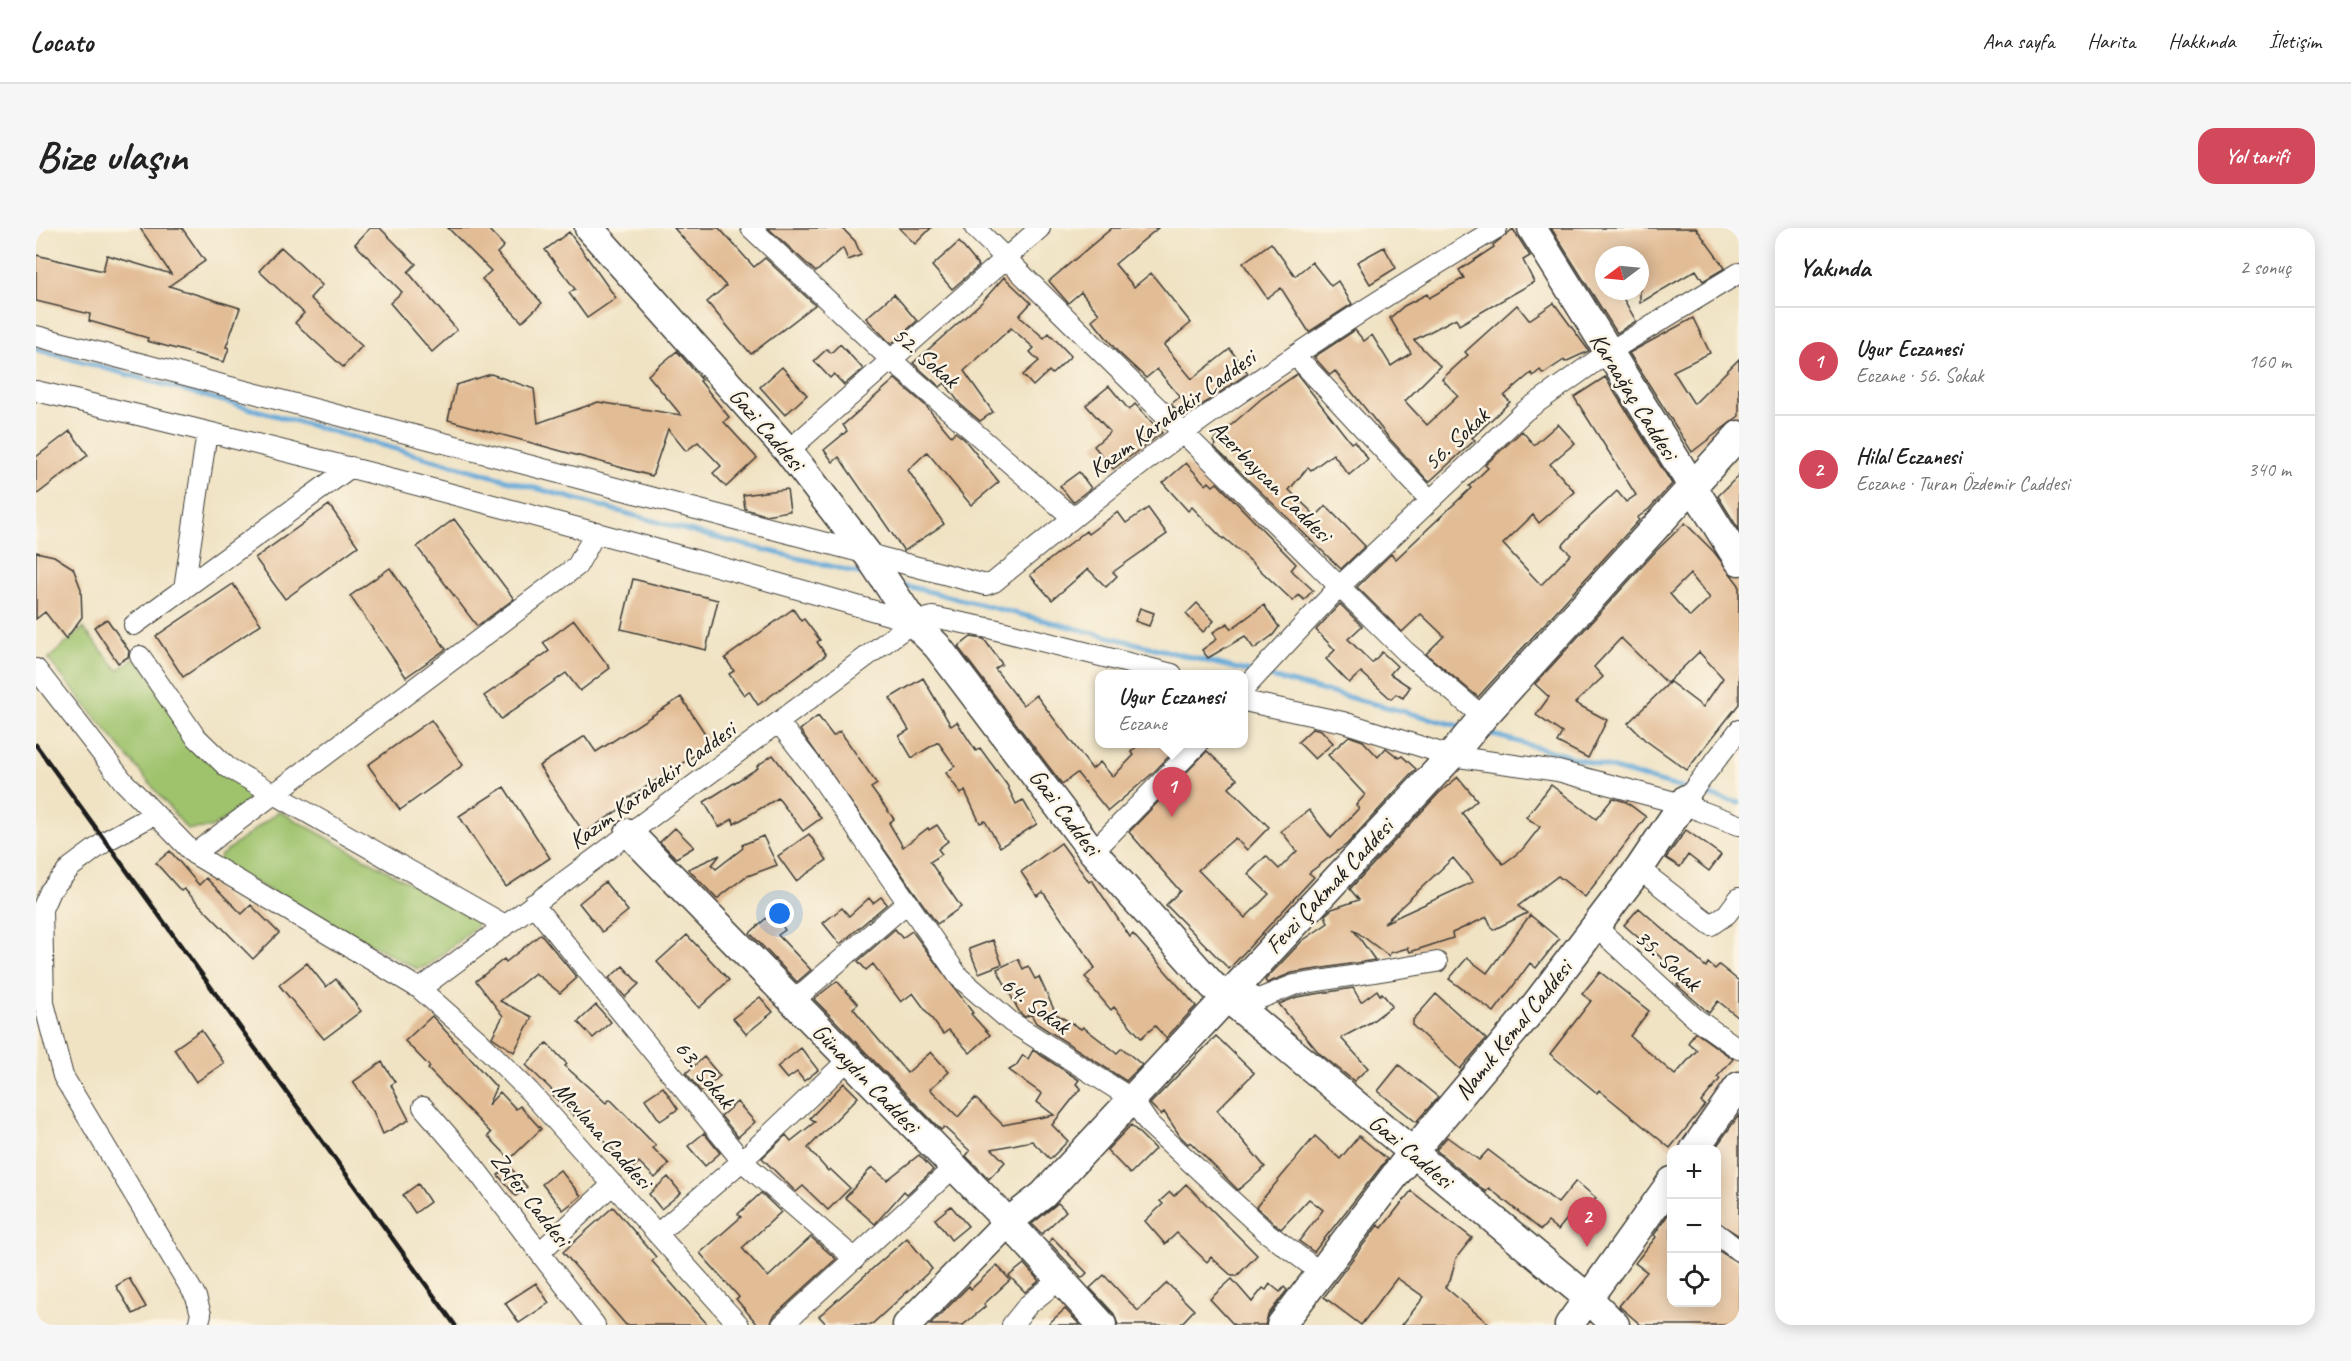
<!DOCTYPE html>
<html lang="tr">
<meta charset="utf-8">
<style>
body{margin:0;font-family:Caveat,sans-serif;background:#f6f6f6;color:#222}
.controls{position:absolute;right:18px;bottom:18px;display:grid;overflow:hidden;border-radius:12px;box-shadow:0 3px 15px #0003}
.controls button{width:54px;height:54px;display:grid;place-items:center;padding:0;border:0;border-bottom:2px solid #e0e0e0;background:#fff;color:#222;font:30px sans-serif}
.compass{position:absolute;left:1559px;top:18px;width:54px;height:54px;border-radius:50%;background:#fff;box-shadow:0 3px 15px #0003;rotate:254deg}
.you{position:absolute;left:744px;top:686px;width:21px;height:21px;margin:-15px;border:4px solid #fff;border-radius:50%;background:#1a73e8;box-shadow:0 0 0 9px #1a73e833}
.badge{display:grid;place-items:center;width:39px;height:39px;border-radius:50%;background:#d1495b;color:#fff;font-size:20px;font-weight:700}
.pin{position:absolute;translate:-50% -50px;filter:drop-shadow(0 2px 3px #0008)}
.pin::after{content:'';position:absolute;top:32px;width:21px;height:18px;background:inherit;clip-path:polygon(0 0,100% 0,50% 100%)}
.popup{position:absolute;left:1059px;top:442px;width:153px;height:78px;box-sizing:border-box;display:grid;place-content:center;border-radius:12px;background:#fff;filter:drop-shadow(0 2px 4px #0005);font-size:20px;white-space:nowrap;color:#767676}
.popup b{font-size:22px;color:#222}
.popup::after{content:'';position:absolute;left:50%;top:100%;margin-left:-12px;border:12px solid transparent;border-top-color:#fff}
.list{margin:0;padding:0;list-style:none}
h2{display:flex;justify-content:space-between;align-items:center;height:78px;margin:0;padding:0 24px;font-size:26px}
h2 small{font-size:20px;font-weight:400;color:#767676}
.list li{display:grid;grid-template-columns:39px 1fr auto;gap:18px;align-items:center;box-sizing:border-box;height:108px;padding:0 24px;border-top:2px solid #e0e0e0}
.list b{display:block;font-size:22px;white-space:nowrap}
.list p{margin:0;font-size:20px;white-space:nowrap;color:#767676}
.list em{font-size:20px;font-style:normal;color:#767676}
.icon{flex:none;width:33px;height:33px;fill:none;stroke:currentColor;stroke-width:2;stroke-linecap:round;stroke-linejoin:round}
.map{position:relative;flex:none;width:1703px;height:1097px;overflow:hidden;border-radius:18px}
header{display:flex;align-items:center;gap:36px;box-sizing:border-box;height:84px;padding:0 30px;background:#fff;border-bottom:2px solid #e0e0e0}
header strong{font-size:28px}
nav{display:flex;gap:33px;margin-inline-start:auto;font-size:21px}
.intro{display:flex;align-items:center;justify-content:space-between;box-sizing:border-box;height:144px;padding:0 36px}
h1{margin:0;font-size:42px}
.button{padding:15px 27px;border-radius:18px;background:#d1495b;color:#fff;font-size:21px;font-weight:700}
main{display:flex;gap:36px;padding:0 36px}
aside{flex:1;background:#fff;border-radius:18px;box-shadow:0 3px 15px #0003}
.map>svg:first-child{display:block}
.green{fill:#9fc36d;stroke:#5e7044;stroke-width:1.5}
.lines{fill:none;stroke-linecap:round;stroke-linejoin:round}
.stream{stroke:#62a8d8;stroke-width:5}
.building{fill:#e2bc95;fill-rule:evenodd}
.street-casing{stroke:#3c3a35;stroke-width:22}
.secondary-casing{stroke:#3c3a35;stroke-width:31}
.street{stroke:#fff;stroke-width:20}
.secondary{stroke:#fff;stroke-width:28}
.rail{stroke:#1c1c1c;stroke-width:4.5}
.labels{text-anchor:middle;stroke-width:5;stroke-linejoin:round;paint-order:stroke}
.street-label{font-size:24px;fill:#1c1c1c;stroke:#fcf5e5}
</style>
<header>
<strong>Locato</strong>
<nav><a>Ana sayfa</a><a>Harita</a><a>Hakkında</a><a>İletişim</a></nav>
</header>
<div class="intro"><h1>Bize ulaşın</h1><a class="button">Yol tarifi</a></div>
<main>
<div class="map">
<svg width="1703" height="1097" viewBox="0 0 1703 1097">
<rect width="100%" height="100%" fill="#fcf5e5"/>
<filter id="ink" filterUnits="userSpaceOnUse"><feTurbulence type="fractalNoise" baseFrequency=".0167" numOctaves="2"/><feDisplacementMap in="SourceGraphic" scale="12" xChannelSelector="R" yChannelSelector="G"/><feConvolveMatrix kernelMatrix="1 2 1 2 8 2 1 2 1" color-interpolation-filters="sRGB"/></filter>
<filter id="wash" filterUnits="userSpaceOnUse"><feTurbulence type="fractalNoise" baseFrequency=".008" numOctaves="4" result="noise"/><feDisplacementMap in="SourceGraphic" scale="24" xChannelSelector="R" yChannelSelector="G"/><feGaussianBlur stdDeviation="1.35" result="paint"/><feColorMatrix in="noise" values="0 0 0 0 0 0 0 0 0 0 0 0 0 0 0 0 0 1.4 0 .05"/><feComposite in="paint" operator="in"/></filter>
<g filter="url(#wash)">
<rect width="100%" height="100%" fill="#f0e3c4"/>
<path class="green" d="M47,400L82,442L99,430L221,564L219,571L175,600L151,601L12,431Z
M243,583L440,692L441,698L391,738L381,741L182,635L184,628Z"/>
<g class="lines">
<path class="stream" d="M0,121L661,305L834,348
M863,356L1218,445
M1227,447L1427,499
M1447,504L1649,561
M1661,564L1703,575"/>
</g>
<g id="blocks">
<path class="building" d="M104,0H146L169,33L133,58L204,80L190,119L193,120L188,134L111,113L112,110L53,93L54,86L0,73V27L67,43L71,27L135,46Z
M334,0H344L380,36L372,44L421,102L396,124L354,75L366,64L319,16Z
M412,0H451L468,18L461,25L506,75L486,94L446,51L455,43Z
M638,0H683L718,39L729,30L779,77L715,126L671,74L690,58Z
M732,0H806L819,13L825,27L812,32L807,20L780,44Z
M863,0H895L879,16Z
M1076,0H1122L1079,36L1098,59L1115,45L1155,95L1128,117L1156,151L1194,121L1212,145L1148,189L1135,176L1144,169L1121,141L1110,150L1081,123L1056,92L1063,86L1045,64L1032,75L1013,53Z
M1515,0H1660L1689,40L1667,53L1660,42L1604,75V27H1568V63H1583L1600,93L1581,105Z
M1477,1L1494,28L1487,32L1498,54L1423,97L1420,90L1378,112L1404,138L1369,173L1391,197L1422,168L1406,151L1432,127L1429,124L1481,77L1493,92L1518,75L1553,123L1529,134L1528,132L1507,146L1504,142L1497,148L1495,145L1468,168L1474,174L1436,210L1439,212L1393,254L1353,210L1299,143L1294,147L1278,129L1319,102L1328,113L1336,107L1355,138L1375,125L1354,90L1368,78L1391,66L1393,70L1428,50L1423,42L1458,19L1457,17Z
M533,4L580,70L551,90L533,65L539,61L509,22Z
M923,14L943,38L916,61L896,38Z
M1235,15L1259,48L1276,34L1295,58L1302,53L1316,76L1273,104L1245,60L1231,70L1207,35Z
M245,19L286,57L274,70L326,118L307,139L259,95L268,85L223,43Z
M1348,19L1360,40L1334,56L1321,34Z
M968,49L995,75L983,88L1008,110L1013,105L1035,128L1016,146L1013,143L997,158L987,147L1003,133L994,124L998,120L975,100L928,143L957,184L944,193L924,176L909,155L904,159L877,135L946,74Z
M858,66L881,93L855,116L830,90Z
M1657,90L1674,125L1637,143L1658,176L1703,131V188L1656,224L1593,125Z
M804,116L827,141L808,157L798,146L794,150L778,133L791,121L795,125Z
M641,123L666,152L664,153L693,189L688,194L721,230L690,259L677,245L685,238L662,214L650,223L632,201L616,248L412,192L420,157L455,146L498,161L502,195L562,174L645,187L612,147Z
M746,139L771,167L749,187L724,159Z
M1261,146L1315,215L1318,213L1332,231L1313,247L1297,226L1275,242L1272,239L1253,262L1280,288L1290,278L1329,318L1305,341L1178,219L1180,217L1177,213L1225,171Z
M1569,149L1636,256L1613,281L1601,290L1603,292L1442,469L1390,426L1408,408L1385,386L1366,404L1321,359L1355,326L1360,331L1435,260L1433,258L1452,240L1449,237L1486,203L1498,217L1522,196L1539,215L1514,236L1539,264L1503,295L1497,287L1467,316L1505,357L1535,326L1526,318L1543,299L1581,263L1590,274L1600,267L1538,169Z
M859,151L890,178L915,208L919,204L928,211L963,254L935,277L891,224L872,242L908,296L868,323L803,229L797,234L788,222L811,203L807,197Z
M1073,158L1093,182L1099,176L1126,205L1077,241L1058,218L1074,204L1050,177Z
M34,203L52,227L0,267V229Z
M1150,235L1170,257L1173,254L1177,258L1181,255L1260,336L1255,342L1277,362L1268,372L1263,367L1257,373L1207,326L1188,310L1187,311L1156,279L1152,283L1127,255Z
M1043,244L1055,260L1037,274L1024,258Z
M1703,247V302L1682,268Z
M751,261L754,283L729,287L709,281L707,267Z
M293,277L322,318L249,371L219,330Z
M1112,280L1131,306L1077,344L1081,348L1070,359L1052,341L1016,372L994,347L1050,303L1052,306L1082,284L1090,295Z
M418,291L478,371L441,398L381,319Z
M1649,295L1678,324L1703,357V476L1651,542L1609,512L1592,495L1634,454L1667,479L1687,450L1663,424L1631,455L1585,410L1558,439L1567,449L1539,475L1571,492L1552,530L1521,514L1526,505L1500,487L1513,469L1499,456L1621,322ZM1654,346L1674,370L1654,389L1634,366Z
M0,324L18,328L37,340L45,361L46,389L30,411L9,384L0,391Z
M354,340L410,421L370,449L314,368Z
M597,351L682,372L670,422L585,401Z
M197,356L225,396L147,449L120,408Z
M1161,375L1178,393L1167,404L1150,386Z
M1304,376L1326,398L1312,411L1336,435L1346,424L1361,438L1354,446L1374,459L1367,470L1360,466L1355,471L1325,444L1313,455L1290,431L1299,422L1280,402Z
M1228,377L1243,399L1237,407L1218,421L1209,408L1172,430L1166,422L1181,411L1177,404L1192,395L1195,401Z
M1104,380L1118,385L1113,398L1099,393Z
M757,381L765,393L768,391L784,412L781,414L790,427L722,477L713,463L708,467L693,446L698,443L689,430Z
M71,391L93,423L92,429L82,435L58,399Z
M538,392L574,440L544,463L530,445L465,491L448,468L513,423L507,415Z
M935,409L948,411L966,436L959,441L987,477L1000,467L1056,541L1064,534L1077,549L1098,527L1095,524L1103,516H1145L1117,545L1072,583L1041,545L1026,556L922,419Z
M887,450L915,498L921,494L940,523L944,520L971,557L980,576L987,572L1001,596L964,619L949,593L944,595L929,563L925,566L910,545L919,538L902,514L876,530L863,508L873,502L854,470Z
M645,469L676,516L591,571L593,575L548,605L503,538L549,508L560,524Z
M782,488L797,508L804,503L841,556L835,560L858,591L853,595L867,619L892,600L893,602L901,597L912,613L902,621L906,626L894,634L925,679L901,696L764,502Z
M395,492L427,537L364,582L332,537Z
M1277,500L1285,502L1297,515L1279,531L1262,514Z
M1313,508L1327,513L1342,529L1350,520L1363,530L1366,528L1380,541L1311,616L1273,645L1278,649L1193,741L1130,677L1144,663L1093,604L1171,523L1201,551L1193,560L1233,599L1211,622L1199,610L1162,642L1209,690L1233,666L1212,646L1230,628L1243,641L1261,623L1245,603L1273,582L1295,610L1323,580L1320,577L1329,567L1292,527Z
M737,527L785,590L767,603L742,570L698,596L697,591L683,599L668,574L722,540L721,538Z
M1422,549L1441,572L1426,585L1467,636L1486,622L1504,599L1490,589L1515,557L1560,591L1577,570L1590,574L1610,589L1549,669L1522,648L1482,678L1491,685L1457,702L1451,689L1416,705L1417,710L1374,724L1372,720L1354,725L1353,728L1317,701L1339,732L1256,745L1231,755L1229,752L1266,713L1292,695L1289,687L1296,681L1323,672L1314,661L1403,565ZM1417,630L1437,654L1348,695Z
M468,559L514,630L470,659L423,588Z
M639,600L658,619L640,630L624,614Z
M1650,602L1685,627L1673,643L1652,627L1644,639L1630,630Z
M773,606L791,632L760,653L742,628Z
M727,608L741,637L709,649L681,671L652,641L684,627L676,637L680,641L707,620L706,617Z
M1025,615L1053,654L1056,652L1094,709L1097,706L1160,778L1130,810L1119,798L1105,810L1078,779L1075,782L1052,755L1054,754L1049,749L1059,740L1007,664L1001,668L985,644Z
M134,623L163,657L170,650L206,686L215,677L243,705L217,731L148,661L145,663L120,635Z
M569,654L592,683L566,704L543,675Z
M845,669L851,676L804,716L787,695L806,680L813,688L833,670L837,675Z
M1603,680L1670,739L1672,735L1679,741L1683,737L1703,753V790L1682,773L1673,785L1641,757L1648,750L1588,697Z
M737,684L749,702L742,707L775,742L761,754L714,705Z
M1494,687L1523,711L1500,740L1494,735L1458,784L1413,751L1431,730L1451,745Z
M859,701L866,710L876,703L937,785L935,786L954,807L934,825L913,802L907,806L877,765L865,774L837,736L830,742L822,733Z
M505,706L541,750L524,765L499,745L464,773L496,789L478,824L456,809L467,788L440,753L468,731L470,734Z
M651,707L693,752L663,780L621,734Z
M957,712L966,736L943,745L933,721Z
M982,731L987,741L992,738L999,751L1003,749L1020,786L1045,801L1047,799L1081,825L1086,820L1106,837L1090,853L1000,795L995,786L989,789L984,785L961,741Z
M271,735L290,759L300,751L325,783L288,811L243,757Z
M587,738L603,756L589,769L573,750Z
M1564,744L1613,783L1594,808L1639,847L1661,822L1652,815L1659,804L1697,831L1681,849L1684,851L1665,874L1669,877L1634,920L1563,862L1561,865L1514,826L1555,773L1546,766Z
M801,753L822,776L817,780L836,804L871,845L895,824L913,844L894,861L922,889L939,870L967,897L1018,887L1001,874L1006,866L973,842L980,838L987,827L992,831L997,822L1043,852L1040,856L1045,860L1016,897L1032,913L1014,931L996,913L956,921L969,934L953,951L930,928L934,923L908,899L905,902L778,771Z
M1317,760L1325,774L1341,762L1344,767L1346,765L1356,778L1335,794L1305,810L1332,840L1318,853L1283,825L1243,776L1261,769Z
M1400,766L1450,811L1424,841L1377,798V792Z
M724,769L737,784L710,806L697,790Z
M560,777L575,794L557,810L542,794Z
M396,788L460,859L452,877L464,864L480,881L484,878L505,901L474,931L452,908L455,905L392,841L394,839L369,813Z
M165,802L188,835L160,854L138,821Z
M1180,808L1218,845L1181,882L1229,939L1202,962L1154,914L1152,916L1144,908L1128,884L1125,887L1114,876Z
M511,815L531,836L529,838L570,875L574,871L620,918L617,920L633,936L619,950L603,934L596,941L541,885L538,888L516,867L518,864L490,837Z
M765,820L782,842L768,853L761,844L751,851L741,839Z
M668,829L684,848L665,864L650,845Z
M346,834L359,854L355,857L373,892L347,906L337,883L317,854Z
M1363,837L1402,869L1380,894L1342,863Z
M808,855L822,869L772,920L792,943L794,941L814,960L792,982L767,958L760,964L726,930L750,907L755,913L779,894L774,890Z
M627,859L642,881L624,893L609,871Z
M701,874L719,894L702,909L685,888Z
M1703,887V1008L1680,993V919Z
M1095,897L1119,921L1094,946L1071,922Z
M668,905L684,925L669,938L652,918Z
M1279,908L1304,931L1323,908L1351,931L1278,1024L1263,1013L1287,982L1273,971L1245,1001L1220,979Z
M1411,909L1443,932L1452,922L1522,975L1540,953L1560,970L1546,987L1539,981L1522,1002L1512,994L1505,1002L1453,960L1450,964L1400,922Z
M883,927L897,942L871,966L868,963L839,996L809,970L836,939L851,952Z
M473,938L491,959L480,968L462,947Z
M524,942L545,968L527,982L506,956Z
M632,949L645,965L625,981L613,966Z
M382,956L394,974L379,985L367,967Z
M1150,956L1221,1027L1201,1048H1196L1175,1029L1171,1034L1141,1005L1129,1016L1109,993L1127,976L1124,973L1134,964L1138,968Z
M1375,963L1436,1010L1420,1030L1414,1053L1409,1059L1454,1097H1366L1388,1069L1361,1050L1325,1097L1288,1069L1342,997L1346,1000Z
M725,965L745,984L706,1020L732,1049L775,1009L800,1031L738,1088L734,1097H722L700,1071L703,1069L664,1025L705,989L702,986Z
M1022,975L1030,983L1006,1006L996,996Z
M915,978L932,998L915,1012L899,991Z
M577,979L620,1029L616,1033L672,1097H590L527,1024Z
M1635,982V1074H1680V1021L1703,1035V1097H1605L1583,1078L1611,1044L1599,1035L1620,1009L1618,1007Z
M871,1010L896,1041L835,1097H791L783,1088Z
M1017,1010L1051,1045L1046,1050L1013,1014Z
M988,1036L1003,1053L989,1064L973,1048Z
M961,1037L974,1052L948,1076L950,1078L927,1097H894L933,1058L935,1061Z
M1068,1047L1102,1083L1131,1055L1158,1082L1144,1097H1082L1078,1086L1054,1060Z
M93,1050L110,1079L97,1086L80,1058Z
M1196,1051L1216,1074L1227,1060L1230,1062L1234,1056L1244,1064L1248,1059L1251,1062L1232,1087L1229,1097H1198L1174,1071Z
M500,1055L513,1075L483,1095L469,1075Z
M1029,1081L1044,1097H1011Z"/>
</g>
</g>
<g filter="url(#ink)">
<use href="#blocks" fill-opacity="0" stroke="#3c3a35" stroke-width="1.5"/>
<g class="lines">
<defs>
<path id="street" d="M715,0L854,131L1037,290
M939,0L1370,424L1447,489
M0,108L950,357L958,354C1032,294 1107,232 1185,178C1275,115 1367,56 1461,0
M1260,128L1393,271
M0,163C295,231 587,310 877,394L897,389L957,401L1136,446
M752,223L1004,0
M148,361L171,204
M98,397L315,239
M104,428L159,508L191,539L469,697
M0,441L87,553L158,626L384,761L444,814L493,863L703,1097
M1208,461L1304,358L1489,183L1571,125L1703,45
M1208,473L1307,494L1415,528L1522,543L1646,576L1703,597
M743,495L779,541L923,749L975,794L1096,871L1113,896L1230,1004L1284,1044
M1650,571L1703,502
M117,587L70,613L35,639L14,663L6,681L8,775L27,848L160,1069L165,1086L162,1097
M1057,624L1162,516
M158,626L541,338L560,304
M1603,641L1675,697L1691,686L1703,670
M497,676L706,933L819,1031
M1559,698L1659,790L1703,821
M1201,755L1220,772L1258,757L1401,734
M384,761L877,394
M756,774L872,674
M387,879L431,930L559,1097
M1680,1005L1703,1023
M621,1006L706,933L812,832
M504,1024L577,956
M746,1097L917,940
M976,1097L992,1077L1023,1052"/>
<path id="secondary" d="M553,0L752,223L833,328L877,394L901,418L1057,624L1176,757L1552,1070L1579,1097
M1496,0L1703,333
M593,605L972,994L1066,1097
M1658,922L1703,858
M871,1097L972,994L1007,967L1415,528L1447,489L1703,207
M1245,1097L1376,925L1494,784L1603,641L1650,571
M1533,1097L1636,953"/>
</defs>
<use href="#street" class="street-casing"/>
<use href="#secondary" class="secondary-casing"/>
<use href="#street" class="street"/>
<use href="#secondary" class="secondary"/>
<path class="rail" d="M0,517L419,1097"/>
</g>
</g>
<g class="labels">
<g class="street-label">
<text transform="translate(890 129) rotate(41)" y="8">52. Sokak</text>
<text transform="translate(1598 168) rotate(58)" y="8">Karaağaç Caddesi</text>
<text transform="translate(1136 185) rotate(-36)" y="8">Kazım Karabekir Caddesi</text>
<text transform="translate(731 201) rotate(49)" y="8">Gazi Caddesi</text>
<text transform="translate(1420 211) rotate(-43)" y="8">56. Sokak</text>
<text transform="translate(1235 253) rotate(45)" y="8">Azerbaycan Caddesi</text>
<text transform="translate(616 557) rotate(-36)" y="8">Kazım Karabekir Caddesi</text>
<text transform="translate(1029 584) rotate(53)" y="8">Gazi Caddesi</text>
<text transform="translate(1293 658) rotate(-47)" y="8">Fevzi Çakmak Caddesi</text>
<text transform="translate(1632 732) rotate(42)" y="8">35. Sokak</text>
<text transform="translate(1000 777) rotate(37)" y="8">64. Sokak</text>
<text transform="translate(1477 802) rotate(-51)" y="8">Namık Kemal Caddesi</text>
<text transform="translate(669 846) rotate(51)" y="8">63. Sokak</text>
<text transform="translate(830 850) rotate(46)" y="8">Günaydın Caddesi</text>
<text transform="translate(567 907) rotate(48)" y="8">Mevlana Caddesi</text>
<text transform="translate(1375 923) rotate(40)" y="8">Gazi Caddesi</text>
<text transform="translate(495 971) rotate(52)" y="8">Zafer Caddesi</text>
</g>
</g>
</svg>
<div class="controls">
<button>+</button>
<button>−</button>
<button><svg class="icon" aria-label="locate" viewBox="0 0 24 24"><circle cx="12" cy="12" r="6"/><path d="M12 2v4M12 18v4M2 12h4M18 12h4"/></svg></button>
</div>
<svg class="compass" viewBox="-18 -18 36 36"><path d="M0-13l5 13h-10z" fill="#e53935"/><path d="M0 13l5-13h-10z" fill="#767676"/></svg>
<div class="you"></div>
<div class="pin badge" style="left:1136px;top:589px">1</div>
<div class="popup"><b>Ugur Eczanesi</b>Eczane</div>
<div class="pin badge" style="left:1551px;top:1019px">2</div>
</div>
<aside>
<h2>Yakında<small>2 sonuç</small></h2>
<ul class="list">
<li><span class="badge">1</span><div><b>Ugur Eczanesi</b><p>Eczane · 56. Sokak</p></div><em>160 m</em></li>
<li><span class="badge">2</span><div><b>Hilal Eczanesi</b><p>Eczane · Turan Özdemir Caddesi</p></div><em>340 m</em></li>
</ul>
</aside>
</main>
